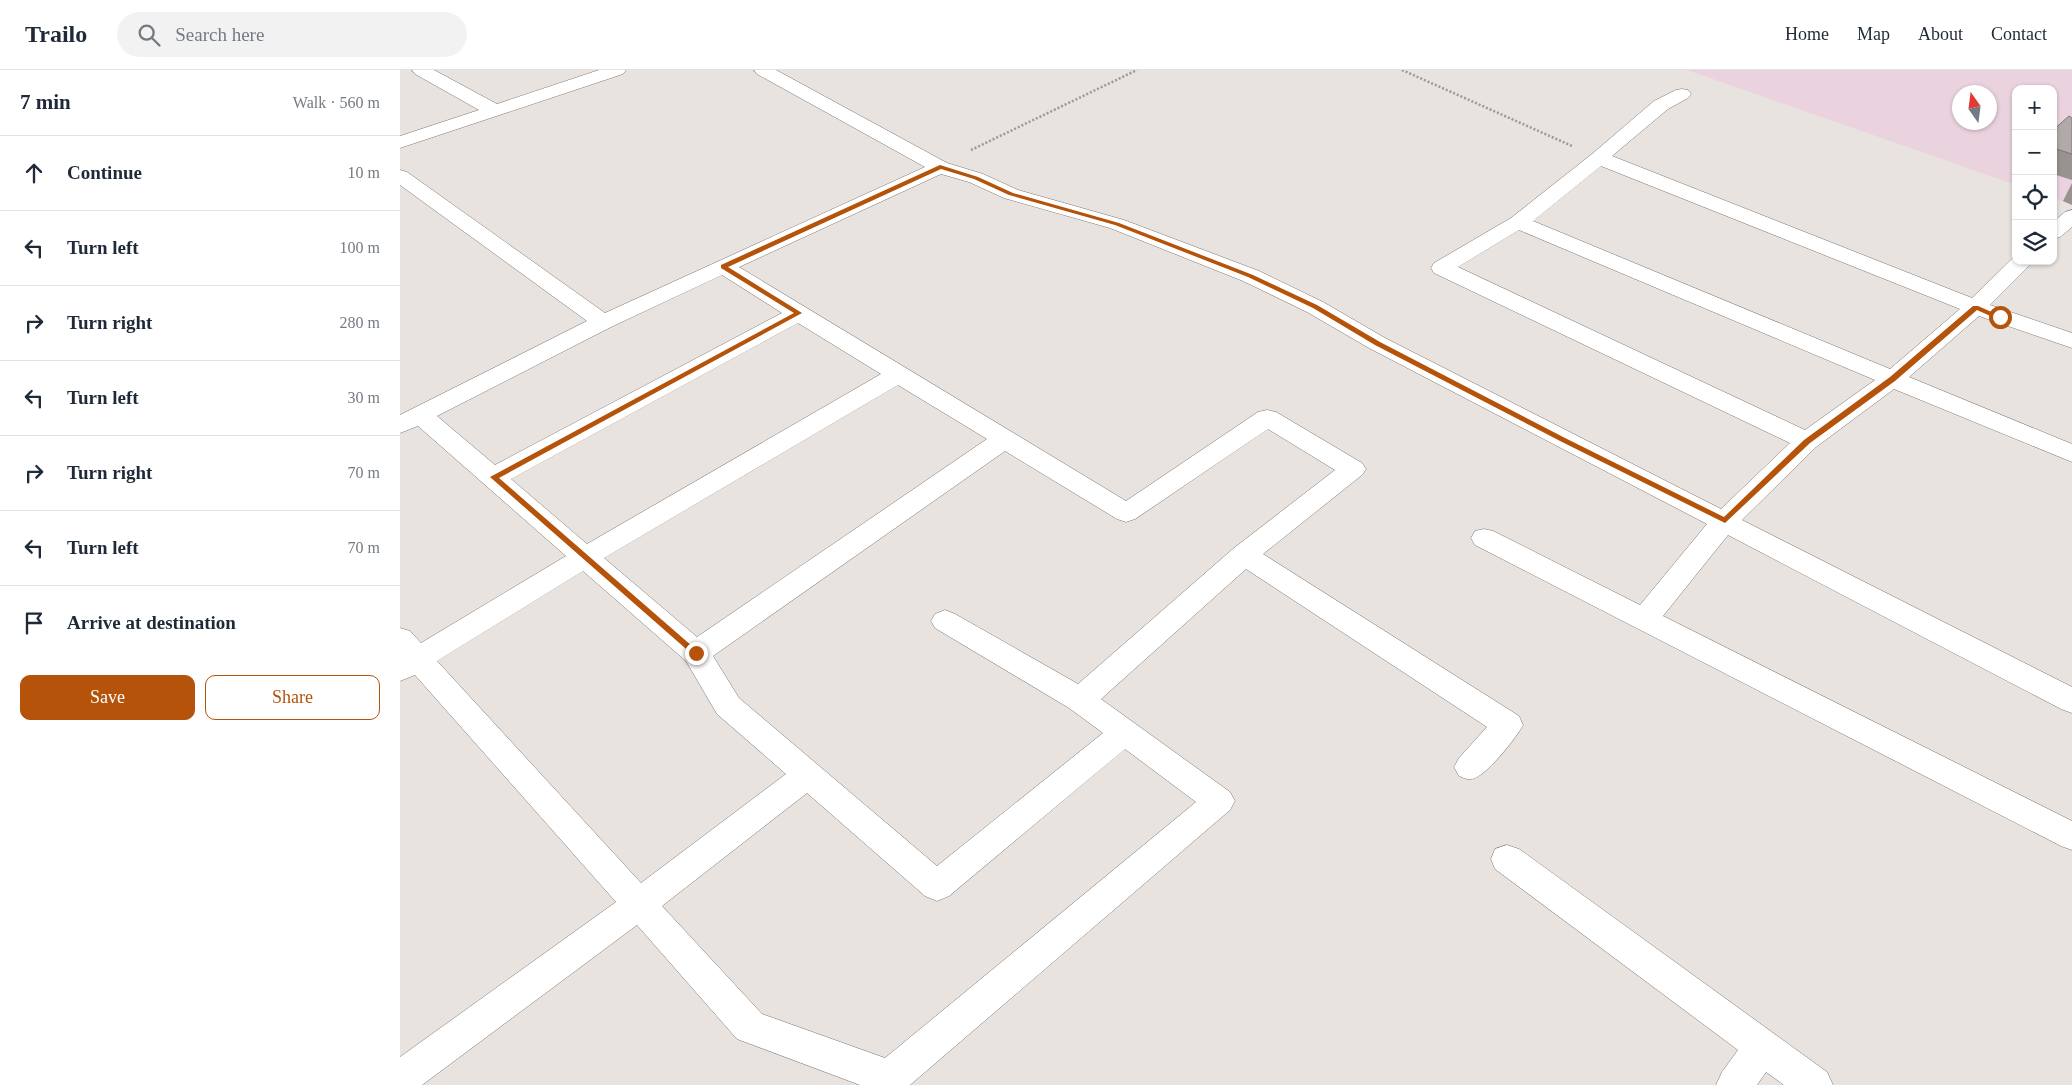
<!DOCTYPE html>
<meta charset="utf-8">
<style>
body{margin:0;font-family:"Times New Roman",serif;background:#f2f2f3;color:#1f2937}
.controls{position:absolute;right:15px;top:15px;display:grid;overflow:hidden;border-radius:10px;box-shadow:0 1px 4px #0004}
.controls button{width:45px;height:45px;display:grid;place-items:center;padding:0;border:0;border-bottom:1px solid #e0e1e3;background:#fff;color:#1f2937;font:25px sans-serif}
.compass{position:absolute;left:1552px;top:15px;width:45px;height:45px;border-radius:50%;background:#fff;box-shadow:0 1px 4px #0004;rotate:346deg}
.stop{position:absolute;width:15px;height:15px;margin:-11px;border:4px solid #b45309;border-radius:50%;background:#fff}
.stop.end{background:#b45309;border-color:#fff;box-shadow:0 1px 5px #0008}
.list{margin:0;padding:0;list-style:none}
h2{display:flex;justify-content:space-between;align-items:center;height:65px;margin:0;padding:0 20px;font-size:21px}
h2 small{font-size:16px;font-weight:400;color:#747a83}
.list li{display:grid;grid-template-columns:32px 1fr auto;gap:15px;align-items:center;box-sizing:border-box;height:75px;padding:0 20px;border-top:1px solid #e0e1e3}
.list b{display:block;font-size:19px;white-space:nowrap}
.list em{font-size:16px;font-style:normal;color:#747a83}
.actions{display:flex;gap:10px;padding:15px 20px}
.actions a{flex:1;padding:11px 0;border:1px solid #b45309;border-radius:10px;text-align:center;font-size:18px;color:#b45309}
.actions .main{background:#b45309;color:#fff}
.icon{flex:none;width:28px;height:28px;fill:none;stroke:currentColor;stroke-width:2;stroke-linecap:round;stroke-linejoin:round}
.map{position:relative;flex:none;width:1672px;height:1015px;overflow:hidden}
header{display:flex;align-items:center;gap:30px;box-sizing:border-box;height:70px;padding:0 25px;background:#fff;border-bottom:1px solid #e0e1e3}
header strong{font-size:24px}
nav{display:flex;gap:28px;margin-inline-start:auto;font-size:18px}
.search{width:350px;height:45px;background:#f2f2f3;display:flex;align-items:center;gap:12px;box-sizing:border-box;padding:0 18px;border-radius:28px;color:#747a83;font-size:19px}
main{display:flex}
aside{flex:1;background:#fff}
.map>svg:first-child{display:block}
.education{fill:#ead3de;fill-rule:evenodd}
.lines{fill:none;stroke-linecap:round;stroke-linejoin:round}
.minor-casing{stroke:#7a7673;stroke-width:1}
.path{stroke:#9c9895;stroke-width:2.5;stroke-dasharray:2 2;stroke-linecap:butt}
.minor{fill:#fff;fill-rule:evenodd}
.wall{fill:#989291}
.building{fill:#b1aaa9;stroke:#7c7776}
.route{fill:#b45309}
</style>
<header>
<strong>Trailo</strong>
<div class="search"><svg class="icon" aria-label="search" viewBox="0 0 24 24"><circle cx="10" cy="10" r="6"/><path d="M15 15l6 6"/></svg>Search here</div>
<nav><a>Home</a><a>Map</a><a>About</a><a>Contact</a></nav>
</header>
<main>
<aside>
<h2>7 min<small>Walk · 560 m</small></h2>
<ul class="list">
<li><svg class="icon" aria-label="ahead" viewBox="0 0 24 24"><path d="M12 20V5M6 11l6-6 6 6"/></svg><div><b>Continue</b></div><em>10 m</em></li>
<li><svg class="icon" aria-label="left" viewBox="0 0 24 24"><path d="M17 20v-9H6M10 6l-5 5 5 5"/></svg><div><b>Turn left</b></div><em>100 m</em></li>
<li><svg class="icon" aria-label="right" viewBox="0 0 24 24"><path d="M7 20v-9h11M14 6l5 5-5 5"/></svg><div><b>Turn right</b></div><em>280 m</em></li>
<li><svg class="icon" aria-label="left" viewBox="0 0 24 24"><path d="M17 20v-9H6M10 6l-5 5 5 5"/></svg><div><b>Turn left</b></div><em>30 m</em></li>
<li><svg class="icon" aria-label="right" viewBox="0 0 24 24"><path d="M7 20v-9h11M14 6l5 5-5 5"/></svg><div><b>Turn right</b></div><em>70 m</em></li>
<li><svg class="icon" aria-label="left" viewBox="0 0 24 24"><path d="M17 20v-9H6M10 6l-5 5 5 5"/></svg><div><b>Turn left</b></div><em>70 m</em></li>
<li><svg class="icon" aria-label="arrive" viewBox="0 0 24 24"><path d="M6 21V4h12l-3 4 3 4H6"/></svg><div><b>Arrive at destination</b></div></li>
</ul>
<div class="actions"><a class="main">Save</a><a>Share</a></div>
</aside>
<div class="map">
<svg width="1672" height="1015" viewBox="0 0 1672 1015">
<rect width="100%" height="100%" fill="#e8e3df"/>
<path class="education" d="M1287,0H1672V135L1653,128V19H1616V115ZM1560,22H1590V52H1560Z"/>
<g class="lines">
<defs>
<path id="minor" d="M12,0H34L97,34L199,0H226L223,4L0,78V66L79,40L15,4Z
M354,0H376L547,93L583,104L618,120L724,150L859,201L923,232L985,268L1321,439L1390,373L1034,203L1031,198L1034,193L1111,148L1192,84L1254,31L1276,20L1282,19L1288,20L1291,24L1288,28L1268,39L1212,86L1572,228L1615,186L1616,191H1634L1590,235L1672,263V278L1579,246L1509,307L1672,374V392L1494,319L1416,377L1342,450L1672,617V643L1661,639L1328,465L1263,546L1672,751V780L1661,776L1075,475L1071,468L1075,461L1084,459L1093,461L1240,535L1307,454L969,278L907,242L843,211L710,158L604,128L569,112L541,104L339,197L726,431L858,342L867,340L876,342L962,393L966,399L962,405L863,484L1119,646L1123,655C1117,667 1084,709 1071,709C1067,710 1062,707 1059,706L1054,697L1059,688L1087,657L846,499L701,629L830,722L835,731L830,740L510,1015H460L337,969L237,855L22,1015H0V987L216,832L15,605L0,611V558L10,561L21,573L166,486L18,356L0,363V345L187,251L0,115V100L7,102L205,243L525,97L357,4ZM1201,96L1560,239L1490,299L1133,151ZM1119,160L1475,310L1405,360L1058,197ZM322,205L382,243L95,395L37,346L211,257ZM398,253L481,304L187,474L111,409ZM498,315L587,369L297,567L204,488ZM868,359L935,400L834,478L678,614L555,544L545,540L535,544L531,551L535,558L669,638L703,663L537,796L339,628L313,586L605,381L717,449L726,452L735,449ZM183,501L286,591L317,644L386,704L241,813L37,591ZM725,679L796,732L485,988L362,944L262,836L407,723L525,826L537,831L549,826Z
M1672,140V157L1660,167L1653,169V152L1665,142Z
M1107,775L1119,779L1427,1002L1433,1015H1384L1366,1002L1357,1015H1316L1322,1002L1338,980L1095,799L1091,789L1095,779Z"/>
</defs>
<use href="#minor" class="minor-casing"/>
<path class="path" d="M1002,0L1172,76
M571,80L737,0"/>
<use href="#minor" class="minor"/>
</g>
<path class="wall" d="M1672,48V110L1653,104V60Z
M1672,113V135L1663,131Z"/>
<path class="building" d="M1669,46L1672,48V84L1653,78V60Z"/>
<path class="route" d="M540,95L578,107L613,123L719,153L853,205L917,235L980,272L1167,369L1324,447L1404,370L1490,307L1573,236H1578L1603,247L1597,249L1577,240L1495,311L1410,373L1325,453L1162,372L975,275L913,238L848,207L715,155L609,125L574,109L541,99L328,197L402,243L99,408L300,583L296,586L293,585L90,407L394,243L321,198V195Z"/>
</svg>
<div class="controls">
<button>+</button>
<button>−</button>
<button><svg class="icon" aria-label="locate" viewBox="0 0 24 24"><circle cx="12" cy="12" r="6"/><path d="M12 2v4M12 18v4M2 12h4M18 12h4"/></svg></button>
<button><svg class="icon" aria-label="layers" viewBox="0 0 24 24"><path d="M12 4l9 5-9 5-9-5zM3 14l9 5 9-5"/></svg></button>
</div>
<svg class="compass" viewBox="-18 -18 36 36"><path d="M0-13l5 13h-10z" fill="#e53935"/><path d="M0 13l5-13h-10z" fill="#747a83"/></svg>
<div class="stop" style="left:1600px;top:247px"></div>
<div class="stop end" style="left:296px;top:583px"></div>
</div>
</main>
